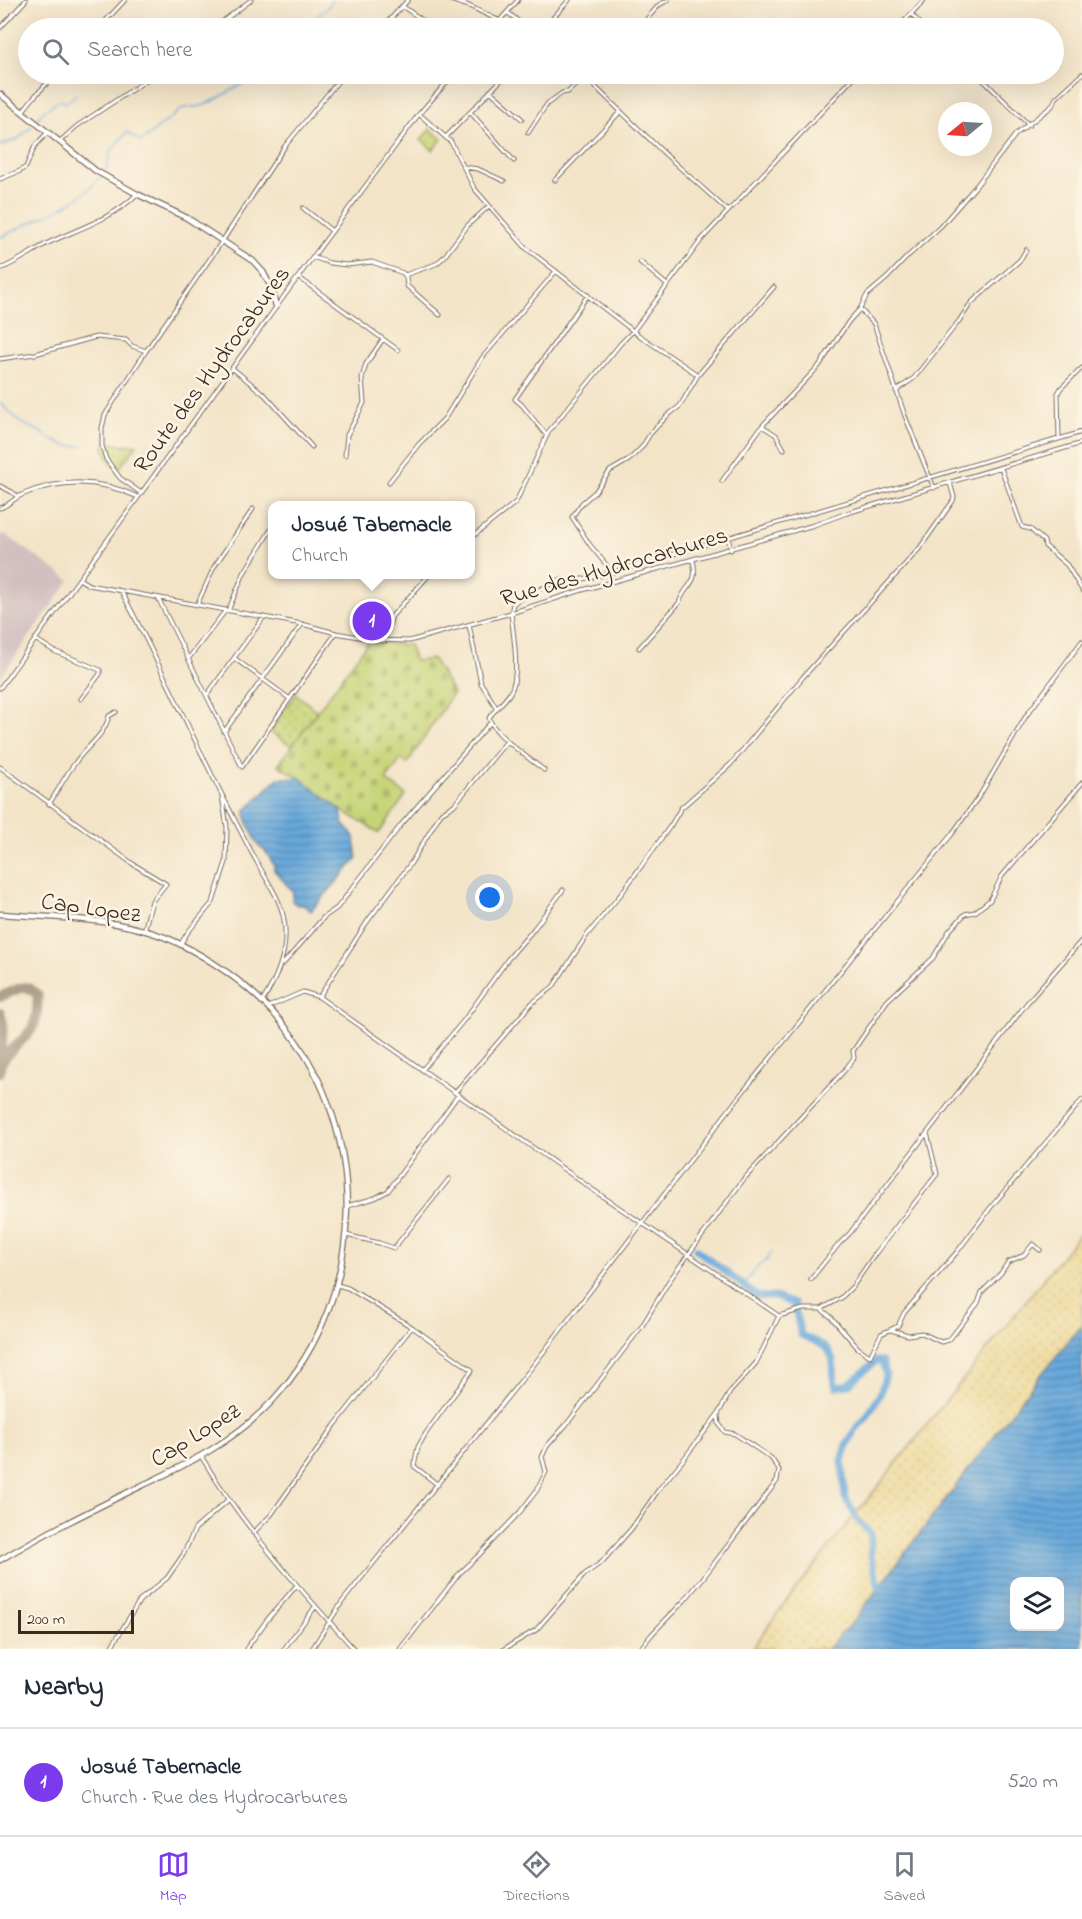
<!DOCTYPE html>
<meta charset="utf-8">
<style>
body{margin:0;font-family:"Indie Flower",sans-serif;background:#f6f6f7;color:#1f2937}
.controls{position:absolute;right:18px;bottom:18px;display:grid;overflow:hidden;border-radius:12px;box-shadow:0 6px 24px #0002}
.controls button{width:54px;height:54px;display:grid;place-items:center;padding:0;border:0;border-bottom:2px solid #e0e1e3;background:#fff;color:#1f2937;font:30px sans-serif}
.compass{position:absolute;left:938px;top:102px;width:54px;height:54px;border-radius:50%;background:#fff;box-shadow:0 6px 24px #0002;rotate:252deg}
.scale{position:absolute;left:18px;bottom:15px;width:116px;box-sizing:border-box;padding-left:6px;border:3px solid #3b2a1e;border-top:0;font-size:16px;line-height:21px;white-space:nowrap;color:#3b2a1e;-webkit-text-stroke:4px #fcf5e5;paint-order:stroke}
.you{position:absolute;left:490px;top:898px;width:21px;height:21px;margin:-15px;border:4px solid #fff;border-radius:50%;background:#1a73e8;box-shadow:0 0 0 9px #1a73e833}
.badge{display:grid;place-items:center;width:39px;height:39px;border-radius:50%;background:#7c3aed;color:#fff;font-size:20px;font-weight:700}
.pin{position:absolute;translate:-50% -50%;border:3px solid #fff;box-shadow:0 2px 6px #0006}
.popup{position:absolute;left:268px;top:501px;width:207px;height:78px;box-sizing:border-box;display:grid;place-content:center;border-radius:12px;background:#fff;filter:drop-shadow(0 2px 4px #0005);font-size:20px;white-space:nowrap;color:#747a83}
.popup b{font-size:22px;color:#1f2937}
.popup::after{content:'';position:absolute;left:50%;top:100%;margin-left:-12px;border:12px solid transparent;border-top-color:#fff}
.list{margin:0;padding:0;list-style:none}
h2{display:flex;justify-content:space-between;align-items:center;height:78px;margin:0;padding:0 24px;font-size:26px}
h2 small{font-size:20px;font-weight:400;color:#747a83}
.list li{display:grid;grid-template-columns:39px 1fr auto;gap:18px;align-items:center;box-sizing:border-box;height:108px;padding:0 24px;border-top:2px solid #e0e1e3}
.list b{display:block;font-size:22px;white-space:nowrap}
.list p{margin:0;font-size:20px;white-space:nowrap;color:#747a83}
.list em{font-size:20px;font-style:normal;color:#747a83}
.icon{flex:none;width:33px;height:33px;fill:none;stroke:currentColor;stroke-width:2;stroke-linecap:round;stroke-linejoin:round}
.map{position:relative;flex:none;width:1082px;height:1649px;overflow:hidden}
.search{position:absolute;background:#fff;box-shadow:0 6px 24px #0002;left:18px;right:18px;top:18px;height:66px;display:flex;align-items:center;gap:15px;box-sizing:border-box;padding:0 21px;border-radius:33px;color:#747a83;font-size:22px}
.sheet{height:186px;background:#fff}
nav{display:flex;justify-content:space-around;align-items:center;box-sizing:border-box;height:84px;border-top:2px solid #e0e1e3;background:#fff;font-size:16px;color:#747a83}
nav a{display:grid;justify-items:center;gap:3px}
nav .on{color:#7c3aed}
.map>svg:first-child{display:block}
.industrial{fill:#d2bfc0}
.grass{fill:url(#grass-dots);stroke:#807f4a;stroke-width:1.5}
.sand{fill:url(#sand-dots);stroke:#94825e;stroke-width:1.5}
.cemetery{fill:url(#cemetery-stones);stroke:#807f4a;stroke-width:1.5}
.water{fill:url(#water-rules);stroke:#51697c;stroke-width:1.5;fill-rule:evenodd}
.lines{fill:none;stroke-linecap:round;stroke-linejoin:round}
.stream{stroke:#67a8db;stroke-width:1.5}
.river{stroke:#67a8db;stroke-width:7}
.taxiway{stroke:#978773;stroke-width:10}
.street-casing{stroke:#7b6b5a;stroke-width:5}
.secondary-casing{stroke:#7b6b5a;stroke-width:7}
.street{stroke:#fff;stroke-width:3}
.secondary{stroke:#fff;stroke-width:4.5}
.labels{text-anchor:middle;stroke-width:5;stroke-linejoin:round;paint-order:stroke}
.street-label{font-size:24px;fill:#3b2a1e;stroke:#fcf5e5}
</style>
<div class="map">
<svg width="1082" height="1649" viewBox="0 0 1082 1649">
<defs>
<pattern id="grass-dots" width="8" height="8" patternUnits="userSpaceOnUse" patternTransform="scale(1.5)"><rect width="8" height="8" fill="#c6d476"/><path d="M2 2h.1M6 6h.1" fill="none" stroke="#abb666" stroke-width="1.8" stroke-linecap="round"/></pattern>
<pattern id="sand-dots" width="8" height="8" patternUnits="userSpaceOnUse" patternTransform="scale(1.5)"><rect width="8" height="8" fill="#eeda9e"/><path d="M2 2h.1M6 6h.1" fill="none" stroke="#cdbb88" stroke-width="1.8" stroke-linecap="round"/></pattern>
<pattern id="cemetery-stones" width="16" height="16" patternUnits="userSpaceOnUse" patternTransform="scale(1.5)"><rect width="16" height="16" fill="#c6d476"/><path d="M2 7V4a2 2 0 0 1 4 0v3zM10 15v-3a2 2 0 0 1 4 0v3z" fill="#abb666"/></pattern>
<pattern id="water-rules" width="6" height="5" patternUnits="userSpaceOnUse" patternTransform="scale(1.5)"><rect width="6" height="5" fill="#67a8db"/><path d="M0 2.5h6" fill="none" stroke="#5689b1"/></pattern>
</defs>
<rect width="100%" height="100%" fill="#fcf5e5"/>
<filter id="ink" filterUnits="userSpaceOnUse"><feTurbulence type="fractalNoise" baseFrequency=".0167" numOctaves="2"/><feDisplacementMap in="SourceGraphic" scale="12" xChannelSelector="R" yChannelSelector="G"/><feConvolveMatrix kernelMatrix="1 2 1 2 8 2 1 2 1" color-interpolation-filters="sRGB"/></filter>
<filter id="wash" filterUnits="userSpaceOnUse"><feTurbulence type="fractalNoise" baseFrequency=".008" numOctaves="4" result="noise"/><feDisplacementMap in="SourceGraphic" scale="24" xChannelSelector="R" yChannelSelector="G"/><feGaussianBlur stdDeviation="1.35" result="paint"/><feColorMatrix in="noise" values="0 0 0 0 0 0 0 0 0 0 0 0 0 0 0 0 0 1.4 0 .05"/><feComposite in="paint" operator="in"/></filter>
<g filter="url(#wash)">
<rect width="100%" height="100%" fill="#f3e4c8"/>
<path class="industrial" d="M3,533L70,580L0,678V537Z"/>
<path class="grass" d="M430,129L442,139L433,150L421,140Z
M106,444L137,445L118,470L107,458L104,446Z
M296,694L317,711L292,746L269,731Z"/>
<path class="sand" d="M1082,1231V1325L1035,1382L855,1619L827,1649H752L787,1600Z"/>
<path class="cemetery" d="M368,642L409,645L415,661L433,659L453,693L407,764L401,759L386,780L406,795L379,833L341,810L300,778L278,765Z"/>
<path class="water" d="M278,778H300L341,810L343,823L355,838L357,859L311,911L303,905H297L292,901L293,892L274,870V865L264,849L259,847L248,824L245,811Z
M1082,1325V1649H827L855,1619L1035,1382ZM1014,1582H1060V1626H1014Z"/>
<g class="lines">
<path class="stream" d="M304,28L327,8L332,0
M36,120L45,110L60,100L65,103L76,95
M0,146L18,139L32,126
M106,170L111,151L127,132L141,142L183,108L202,106L217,99L252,78L256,74
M0,238C34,218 74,210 100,177
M0,403L21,423L37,430L56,442L68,446H81
M743,1286L759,1265L767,1260L772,1251"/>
<path class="river" d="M696,1249L757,1296L776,1297L794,1304L801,1335C813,1341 832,1346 833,1362C834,1372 832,1378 836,1387L848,1385L876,1361H882L886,1374L880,1394L866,1418L855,1430L847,1445L842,1460L845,1497L858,1521L871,1534V1555L879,1588"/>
<path class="taxiway" d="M0,997C3,995 6,994 9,993C23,987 25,983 38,995C37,1004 38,1016 34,1024C28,1040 8,1048 1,1064
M0,1013L3,1023L0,1072"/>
</g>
</g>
<g filter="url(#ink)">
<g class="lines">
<defs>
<path id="street" d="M450,0L469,6L500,21
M402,6L434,28
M507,12L527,28
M912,15L925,28
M0,28L26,0
M99,28L125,0
M214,28L251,0
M382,28L408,0
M493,28L518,0
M544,28L569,0
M639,28L659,5L668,0
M898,28L924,0
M582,74L667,156L727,210
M977,74L1029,125
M590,82L599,74
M490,91L522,119
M22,112L34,97L56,74
M471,113L514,161
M419,114L451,142L474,188L526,248L637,334L698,375
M528,133L547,104L562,93L568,92L585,76
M446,137L507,74
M59,142L77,126L156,74
M464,167L478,169L504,181
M0,179L20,171L26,167L35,146L47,133
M555,180L620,112
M303,208L332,231
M312,257L330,263L347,265L372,262L403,273L406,277L407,286L440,315
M640,262L667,285
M0,269C16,263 31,252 46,244C77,229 113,219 137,194
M405,275L436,264L444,257L468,225L489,206
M298,277L398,350
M0,359L35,354L96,337L126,340L132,346L146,351
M232,368L265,395L312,447
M896,391L914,378L959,321L971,303L1020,260L1026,250
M762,426L776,435L784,449
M547,436L522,405L515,399L588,295
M1059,439L1058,393L1061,388L1082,368
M345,455L347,435L364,403L362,378L366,364L383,339
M1001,468L1022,527L1030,529L1044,541L1045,546L1067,565L1082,590
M722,481L762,426L819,366L849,321L860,309
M389,482L419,444L445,418L482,358L556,271
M0,486L12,492L18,497
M934,488L905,416L874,324L860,309L867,295L887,278L908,256L940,227L976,186L1016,134L1052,106L1056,98L1082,74
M141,493L120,478L106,459L102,446V428L105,415L146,351L223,240L285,146L344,74
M0,508C10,505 15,497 24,494C63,478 100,479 138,497
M471,538L516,502L549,431L621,343L634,330L702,239L857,74
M728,538L731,550
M607,574L609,568L590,545L572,517L582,503L595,492L610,471L629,460L642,447L650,434L667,416L680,406L698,375L774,287
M79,579L89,585L302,624L336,633L376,640L409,641L511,613L579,591L814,525L847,513L1082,443
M121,591C157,657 187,726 221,793C233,816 244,839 257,862C266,880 281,899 284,920C289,950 278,977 262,1002
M158,598L242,767L336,633
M197,605L214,567L253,509
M228,611L244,573L273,526
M469,625L481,683L496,707
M35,639L54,651L100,670V674L81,699
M384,641L392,616L430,574
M639,648L679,603C686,582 699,586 693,560
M234,658L290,699
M188,659L226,610
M0,688L298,277L419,114L454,74
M207,695L264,617
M224,732L302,624
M0,767L133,864L166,884L152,901L144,931
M544,770C530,759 494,735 489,718C495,709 504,702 510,693C521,675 513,634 511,613L513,604L518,600L559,580L573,581L607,574L1082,432
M49,804C58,791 65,776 75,763C86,746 104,737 109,716L116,712
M180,945L188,932L213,902L226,862L227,827L222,796
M283,964L324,917L337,908L401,825L490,723
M319,997L367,922L411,863L441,813L454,805L507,741
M268,1007L303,992L319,997L599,1194L779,1316L803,1309H821L841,1298L853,1286L875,1254L937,1174L927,1133
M422,1070L464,1020L508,959L533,930L563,890
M456,1091L532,1003L553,987L587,935L621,894L671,825L681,808L731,764L803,677L919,549L953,501L954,497L950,483
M347,1206L375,1198L388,1191L459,1094
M346,1235L379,1243L394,1248L449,1179
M811,1279L839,1244L850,1233L1027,1003L1082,940
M337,1285L348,1288L412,1327L472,1370L426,1433L418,1447L414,1466L438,1485
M821,1309L831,1317L858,1348L870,1356L881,1334L898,1326L904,1313L957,1252L991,1207L1082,1100
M891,1330L908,1335L922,1333L941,1342L949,1340L978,1303L982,1292L1001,1273L1008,1262L1024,1255L1033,1244L1040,1250
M201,1456C243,1527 299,1588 354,1649
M253,1533L271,1515L335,1425L412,1327
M110,1649L140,1600L167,1578L183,1555L195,1529L228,1500
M246,1649L267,1620L297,1585
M284,1649L315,1607
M312,1649L342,1602L532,1367L738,1098L952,834L980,795L1026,716L1082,641
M400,1649L459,1574L479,1555L520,1512L537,1490L546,1472L542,1457L547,1446L566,1425L642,1326L669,1281L743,1180L844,1071L854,1058L853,1051L887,1001L933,958L949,931L965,914L975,912L990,900L1002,876L1082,783
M504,1649L536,1630L585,1574L602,1562L632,1528L659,1489L683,1460L718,1414L730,1392L756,1363L779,1316
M640,1649L652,1634L684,1601L703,1578L777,1481L779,1470L771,1458L735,1434L725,1432L719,1424L718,1416"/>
<path id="secondary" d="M0,94L96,171L137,194L187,218L253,261L263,272L271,287L276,306
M0,914C59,918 125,917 180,944C219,964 255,990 283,1024C371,1132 368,1295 274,1399C237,1440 188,1464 139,1487C92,1510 45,1533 0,1560"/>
</defs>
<use href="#street" class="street-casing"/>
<use href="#secondary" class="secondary-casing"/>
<use href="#street" class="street"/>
<use href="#secondary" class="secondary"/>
</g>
</g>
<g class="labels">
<g class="street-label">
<text transform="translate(211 369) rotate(-54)" y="8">Route des Hydrocabures</text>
<text transform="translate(614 566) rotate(-16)" y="8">Rue des Hydrocarbures</text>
<text transform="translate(91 907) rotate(8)" y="8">Cap Lopez</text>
<text transform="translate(195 1434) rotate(-32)" y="8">Cap Lopez</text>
</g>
</g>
</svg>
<div class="controls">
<button><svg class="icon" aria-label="layers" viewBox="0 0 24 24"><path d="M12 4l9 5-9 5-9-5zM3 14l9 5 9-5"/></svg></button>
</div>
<svg class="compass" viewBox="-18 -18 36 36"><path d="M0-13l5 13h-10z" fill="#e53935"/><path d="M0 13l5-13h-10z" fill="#747a83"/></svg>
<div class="scale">200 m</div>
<div class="you"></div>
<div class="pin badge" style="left:372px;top:621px">1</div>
<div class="popup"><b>Josué Tabernacle</b>Church</div>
<div class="search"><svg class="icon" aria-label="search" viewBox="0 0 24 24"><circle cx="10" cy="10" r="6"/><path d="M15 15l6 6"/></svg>Search here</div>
</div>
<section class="sheet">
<h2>Nearby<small></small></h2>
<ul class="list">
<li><span class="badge">1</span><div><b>Josué Tabernacle</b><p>Church · Rue des Hydrocarbures</p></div><em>520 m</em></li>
</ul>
</section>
<nav>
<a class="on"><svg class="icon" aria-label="map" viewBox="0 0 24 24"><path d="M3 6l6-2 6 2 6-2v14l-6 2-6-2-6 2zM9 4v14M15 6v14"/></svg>Map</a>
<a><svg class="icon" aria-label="directions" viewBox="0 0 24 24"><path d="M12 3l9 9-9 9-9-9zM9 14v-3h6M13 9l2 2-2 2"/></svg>Directions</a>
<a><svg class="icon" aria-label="saved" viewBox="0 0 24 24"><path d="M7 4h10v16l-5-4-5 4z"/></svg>Saved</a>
</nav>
